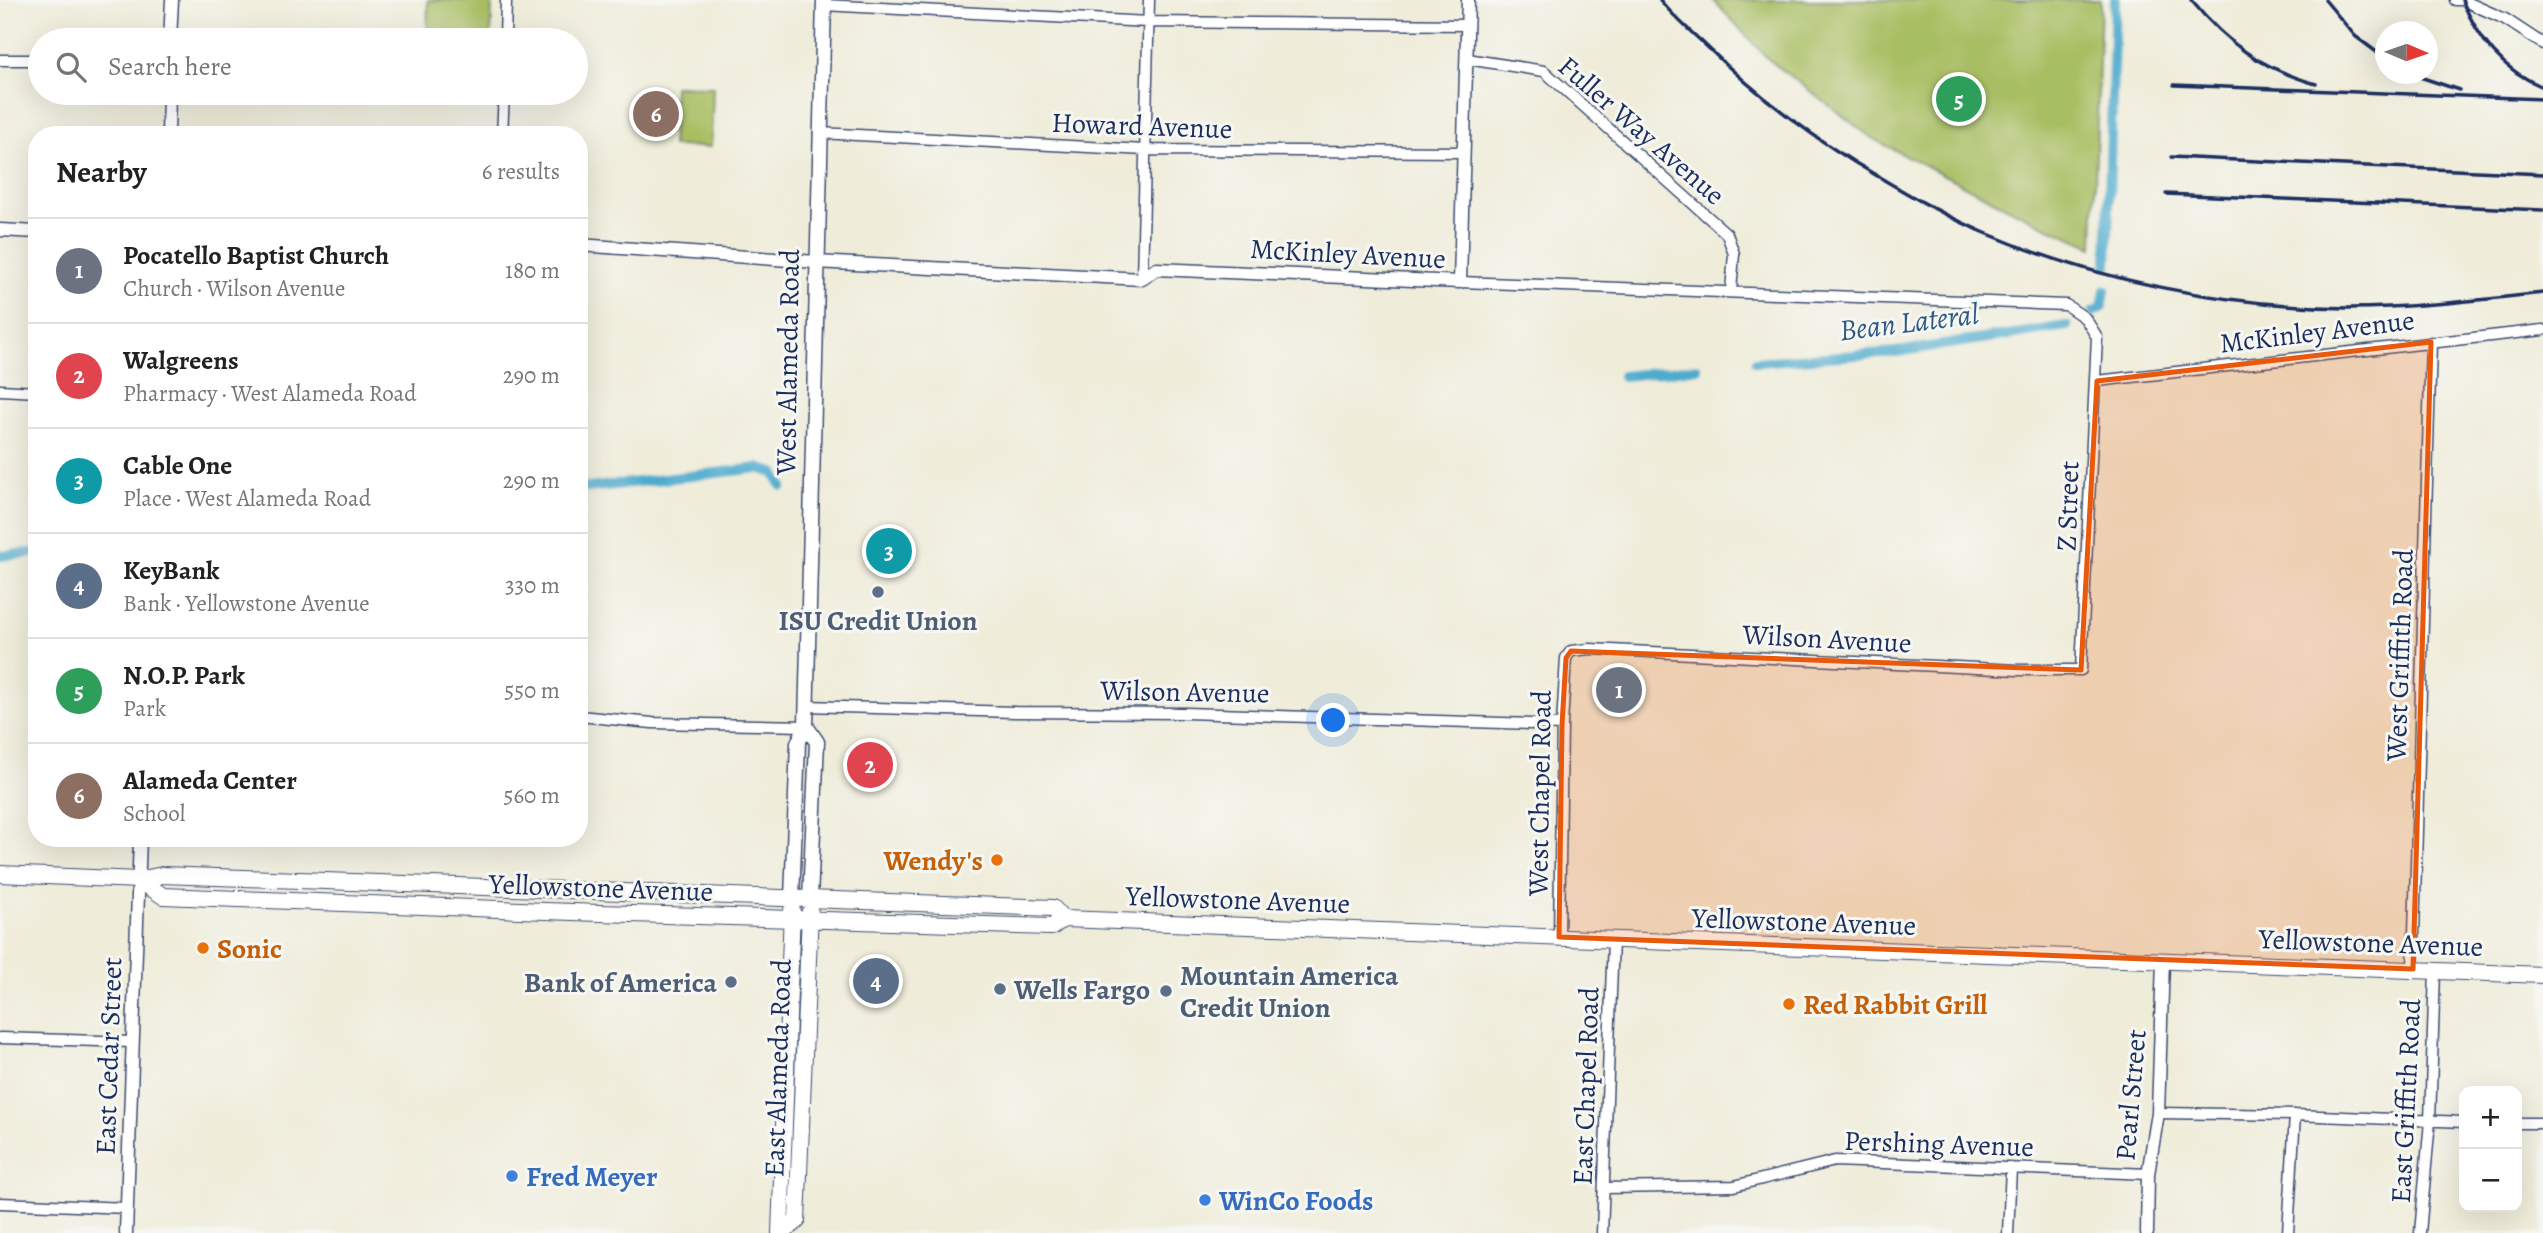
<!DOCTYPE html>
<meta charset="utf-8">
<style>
body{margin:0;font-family:Alegreya,serif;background:#f6f6f6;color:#222}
.controls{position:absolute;right:21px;bottom:21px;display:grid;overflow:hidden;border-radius:14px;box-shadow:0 7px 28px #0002}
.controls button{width:63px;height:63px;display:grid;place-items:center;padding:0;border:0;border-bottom:2px solid #e0e0e0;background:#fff;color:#222;font:35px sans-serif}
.compass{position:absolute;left:2375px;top:21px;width:63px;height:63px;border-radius:50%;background:#fff;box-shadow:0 7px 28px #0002;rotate:92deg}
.you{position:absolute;left:1334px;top:721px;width:24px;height:24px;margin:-18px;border:5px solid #fff;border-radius:50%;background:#1a73e8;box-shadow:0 0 0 10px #1a73e833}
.badge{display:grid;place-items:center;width:46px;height:46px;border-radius:50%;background:#c8321e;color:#fff;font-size:23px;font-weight:700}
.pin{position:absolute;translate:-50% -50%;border:4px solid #fff;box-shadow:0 2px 7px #0006}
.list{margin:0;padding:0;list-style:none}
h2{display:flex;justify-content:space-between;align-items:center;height:91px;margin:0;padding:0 28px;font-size:30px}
h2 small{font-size:23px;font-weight:400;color:#767676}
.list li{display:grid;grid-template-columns:46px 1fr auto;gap:21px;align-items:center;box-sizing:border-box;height:105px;padding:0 28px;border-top:2px solid #e0e0e0}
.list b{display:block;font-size:26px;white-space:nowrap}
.list p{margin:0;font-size:23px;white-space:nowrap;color:#767676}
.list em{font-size:23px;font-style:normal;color:#767676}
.icon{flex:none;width:38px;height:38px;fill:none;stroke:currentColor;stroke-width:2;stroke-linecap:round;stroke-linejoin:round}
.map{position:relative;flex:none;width:2543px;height:1233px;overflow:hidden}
.search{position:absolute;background:#fff;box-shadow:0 7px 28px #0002;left:28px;top:28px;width:560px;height:77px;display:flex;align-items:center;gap:18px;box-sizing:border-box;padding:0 24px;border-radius:38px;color:#767676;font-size:26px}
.panel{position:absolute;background:#fff;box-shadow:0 7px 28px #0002;left:28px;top:126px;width:560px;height:721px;border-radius:28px}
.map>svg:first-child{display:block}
.green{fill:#a8be62;stroke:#627660;stroke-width:2}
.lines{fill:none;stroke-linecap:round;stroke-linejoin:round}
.canal{stroke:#4eabcd;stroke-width:10}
.minor-casing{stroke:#3b4b70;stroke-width:13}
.tertiary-casing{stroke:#3b4b70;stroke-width:15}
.secondary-casing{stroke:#3b4b70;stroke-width:17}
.primary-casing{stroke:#3b4b70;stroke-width:18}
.minor{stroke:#fff;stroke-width:10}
.tertiary{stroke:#fff;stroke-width:12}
.secondary{stroke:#fff;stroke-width:14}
.primary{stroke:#fff;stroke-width:16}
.rail{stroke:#1b2f5e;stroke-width:3.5}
.marked{fill:#e8590c;fill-opacity:0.2;stroke:#e8590c;stroke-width:5;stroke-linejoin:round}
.service-dot{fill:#5c6f8a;stroke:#f6f6f2;stroke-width:2.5}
.food-dot{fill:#e8710a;stroke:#f6f6f2;stroke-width:2.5}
.shop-dot{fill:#3f7fe0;stroke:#f6f6f2;stroke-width:2.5}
.labels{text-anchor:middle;stroke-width:6;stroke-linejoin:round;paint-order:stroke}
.street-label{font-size:28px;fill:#1b2f5e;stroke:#f6f6f2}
.service-label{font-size:28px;font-weight:bold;fill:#4e5e75;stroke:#f6f6f2;text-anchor:start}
.food-label{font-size:28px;font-weight:bold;fill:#c56008;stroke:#f6f6f2;text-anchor:start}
.shop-label{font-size:28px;font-weight:bold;fill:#366cbe;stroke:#f6f6f2;text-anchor:start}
.water-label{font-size:30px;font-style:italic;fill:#2d5a85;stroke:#f6f6f2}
</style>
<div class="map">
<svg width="2543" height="1233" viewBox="0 0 2543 1233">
<rect width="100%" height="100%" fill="#f6f6f2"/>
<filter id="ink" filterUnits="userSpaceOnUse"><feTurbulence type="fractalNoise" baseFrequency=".0143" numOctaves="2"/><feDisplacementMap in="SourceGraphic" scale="14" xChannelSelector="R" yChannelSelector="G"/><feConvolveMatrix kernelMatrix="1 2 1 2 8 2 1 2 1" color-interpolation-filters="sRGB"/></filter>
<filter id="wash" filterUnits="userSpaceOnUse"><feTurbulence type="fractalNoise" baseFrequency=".00686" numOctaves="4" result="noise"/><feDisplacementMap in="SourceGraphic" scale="28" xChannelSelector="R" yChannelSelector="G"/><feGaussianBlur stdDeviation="1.57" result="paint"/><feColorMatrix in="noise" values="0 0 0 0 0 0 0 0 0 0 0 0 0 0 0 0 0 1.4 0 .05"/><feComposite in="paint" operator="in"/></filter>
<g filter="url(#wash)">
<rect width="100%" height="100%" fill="#efecd9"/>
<path class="green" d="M428,0H492L491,40H427Z
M1713,0H2101L2093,247L2040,224L1873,139L1768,59Z
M674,86L713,87L711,147L672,146Z"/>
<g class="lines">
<path class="canal" d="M2107,265L2115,0
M2093,312L2102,307L2105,290
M1756,362L1896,352L2067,326
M1623,376L1697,368
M579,489L758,468L774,473L782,486
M0,556L37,552"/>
</g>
</g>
<g filter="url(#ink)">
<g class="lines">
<defs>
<path id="minor" d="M2455,0H2462L2505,19L2543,44
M823,5L1148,22L1467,25
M505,40L506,0
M1467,59L1544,71L1727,234L1734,254L1731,291
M0,60H40
M819,133L1145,150L1464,152
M502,135L504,93
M1142,279L1149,0
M1460,282L2066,305L2085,318L2097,337L2081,670H2017L1590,649L1571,651L1566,658L1562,725L1559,937
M2097,381L2543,330
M0,390L37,392
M806,706L1015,712L1185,713L1562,725
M579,716L652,723L806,726
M2413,969L2431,342
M0,1038L132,1042
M2158,1113L2295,1115L2464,1122
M2517,1123H2543
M1605,1188L1734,1186L1835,1161L2148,1174
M0,1203L127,1208
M1602,1233L1613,940
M2008,1233L2011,1168
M2288,1233L2295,1115
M2420,1233L2430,1121L2435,971"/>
<path id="tertiary" d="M170,40L172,0
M168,135L169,93
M0,230L37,232
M579,245L816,262L1142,279L1156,269L1460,282L1468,0
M126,1233L140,838
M2147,1233L2148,1174L2158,1113L2163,961"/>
<path id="secondary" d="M806,726L817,742L810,899
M792,898L798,743L806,726L824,0"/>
<path id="primary" d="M0,874L139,880L162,875L1053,908L1063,919
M139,880L163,896L599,913L1052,927L1063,919L1091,920L2543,975
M780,1233L792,910
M782,1233L797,1221L810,912"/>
</defs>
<use href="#minor" class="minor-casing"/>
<use href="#tertiary" class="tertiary-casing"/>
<use href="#secondary" class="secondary-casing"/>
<use href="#primary" class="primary-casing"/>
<use href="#minor" class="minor"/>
<use href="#tertiary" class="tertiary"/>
<use href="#secondary" class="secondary"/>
<use href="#primary" class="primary"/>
<path class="rail" d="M1660,0C1672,15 1687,28 1701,41C1748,87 1798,127 1854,162C1896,187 1938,213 1983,232C2098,281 2224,306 2348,308C2414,308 2478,300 2543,293
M2191,0C2227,44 2261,68 2316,84
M2325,0L2355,36L2386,59
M2462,0C2479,40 2502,70 2543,87
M2411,74L2459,90
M2174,85L2543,99
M2171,157L2543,174
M2166,194L2543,210"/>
</g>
</g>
<path class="marked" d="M2431,342L2413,969L1559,937L1562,725L1566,658L1571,651L2081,670L2097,381Z"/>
<g class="service-dot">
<circle cx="878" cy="592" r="7"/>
<circle cx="731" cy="982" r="7"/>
<circle cx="1000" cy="989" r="7"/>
<circle cx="1166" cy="991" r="7"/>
</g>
<g class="food-dot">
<circle cx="997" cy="860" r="7"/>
<circle cx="203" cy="948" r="7"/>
<circle cx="1789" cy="1004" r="7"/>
</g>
<g class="shop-dot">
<circle cx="512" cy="1176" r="7"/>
<circle cx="1205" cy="1200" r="7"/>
</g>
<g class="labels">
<g class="street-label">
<text transform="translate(1142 125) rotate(2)" y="10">Howard Avenue</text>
<text transform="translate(1642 130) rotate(41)" y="10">Fuller Way Avenue</text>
<text transform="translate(1348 253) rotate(3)" y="10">McKinley Avenue</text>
<text transform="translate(2317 331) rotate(-7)" y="10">McKinley Avenue</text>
<text transform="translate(787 362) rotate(-89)" y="10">West Alameda Road</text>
<text transform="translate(2067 506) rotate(-88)" y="10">Z Street</text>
<text transform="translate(1827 638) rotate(3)" y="10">Wilson Avenue</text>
<text transform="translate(2399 655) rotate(-88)" y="10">West Griffith Road</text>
<text transform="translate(1185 691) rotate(1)" y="10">Wilson Avenue</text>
<text transform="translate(1539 793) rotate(-89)" y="10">West Chapel Road</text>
<text transform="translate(601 887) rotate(2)" y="10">Yellowstone Avenue</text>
<text transform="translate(1238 899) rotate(2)" y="10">Yellowstone Avenue</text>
<text transform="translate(1804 921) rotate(2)" y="10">Yellowstone Avenue</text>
<text transform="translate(2371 942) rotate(2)" y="10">Yellowstone Avenue</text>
<text transform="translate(108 1056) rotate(-88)" y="10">East Cedar Street</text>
<text transform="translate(777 1068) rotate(-88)" y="10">East Alameda Road</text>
<text transform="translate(1585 1086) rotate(-88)" y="10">East Chapel Road</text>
<text transform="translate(2130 1095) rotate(-85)" y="10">Pearl Street</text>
<text transform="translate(2405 1101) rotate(-87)" y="10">East Griffith Road</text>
<text transform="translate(1939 1143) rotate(2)" y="10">Pershing Avenue</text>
</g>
<g class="service-label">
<text x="878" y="630" text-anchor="middle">ISU Credit Union</text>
<text x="1180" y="985">Mountain America<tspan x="1180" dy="32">Credit Union</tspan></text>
<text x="717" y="992" text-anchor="end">Bank of America</text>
<text x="1014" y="999">Wells Fargo</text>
</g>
<g class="food-label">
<text x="983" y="870" text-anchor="end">Wendy's</text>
<text x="217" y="958">Sonic</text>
<text x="1803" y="1014">Red Rabbit Grill</text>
</g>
<g class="shop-label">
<text x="526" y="1186">Fred Meyer</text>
<text x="1219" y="1210">WinCo Foods</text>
</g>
<g class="water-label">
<text transform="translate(1909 322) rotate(-7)" y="10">Bean Lateral</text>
</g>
</g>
</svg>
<div class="controls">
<button>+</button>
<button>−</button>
</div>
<svg class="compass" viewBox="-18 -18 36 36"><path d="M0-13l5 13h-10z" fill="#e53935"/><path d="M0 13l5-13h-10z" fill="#767676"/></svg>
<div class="you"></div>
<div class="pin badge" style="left:1619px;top:690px;background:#6b7280">1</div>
<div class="pin badge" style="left:870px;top:765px;background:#e0444e">2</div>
<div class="pin badge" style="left:889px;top:551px;background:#0f9aa8">3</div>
<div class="pin badge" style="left:876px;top:981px;background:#5c6f8a">4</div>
<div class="pin badge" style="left:1959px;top:99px;background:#2e9e5b">5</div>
<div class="pin badge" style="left:656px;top:114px;background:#8d6e63">6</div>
<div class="search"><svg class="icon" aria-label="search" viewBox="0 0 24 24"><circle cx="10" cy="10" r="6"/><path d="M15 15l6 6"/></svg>Search here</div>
<section class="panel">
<h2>Nearby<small>6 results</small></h2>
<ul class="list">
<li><span class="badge" style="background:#6b7280">1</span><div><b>Pocatello Baptist Church</b><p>Church · Wilson Avenue</p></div><em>180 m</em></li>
<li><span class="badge" style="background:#e0444e">2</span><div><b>Walgreens</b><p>Pharmacy · West Alameda Road</p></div><em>290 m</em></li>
<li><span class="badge" style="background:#0f9aa8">3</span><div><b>Cable One</b><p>Place · West Alameda Road</p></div><em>290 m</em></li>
<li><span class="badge" style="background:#5c6f8a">4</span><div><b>KeyBank</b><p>Bank · Yellowstone Avenue</p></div><em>330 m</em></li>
<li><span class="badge" style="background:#2e9e5b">5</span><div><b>N.O.P. Park</b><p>Park</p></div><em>550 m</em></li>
<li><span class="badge" style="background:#8d6e63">6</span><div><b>Alameda Center</b><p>School</p></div><em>560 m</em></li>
</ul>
</section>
</div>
